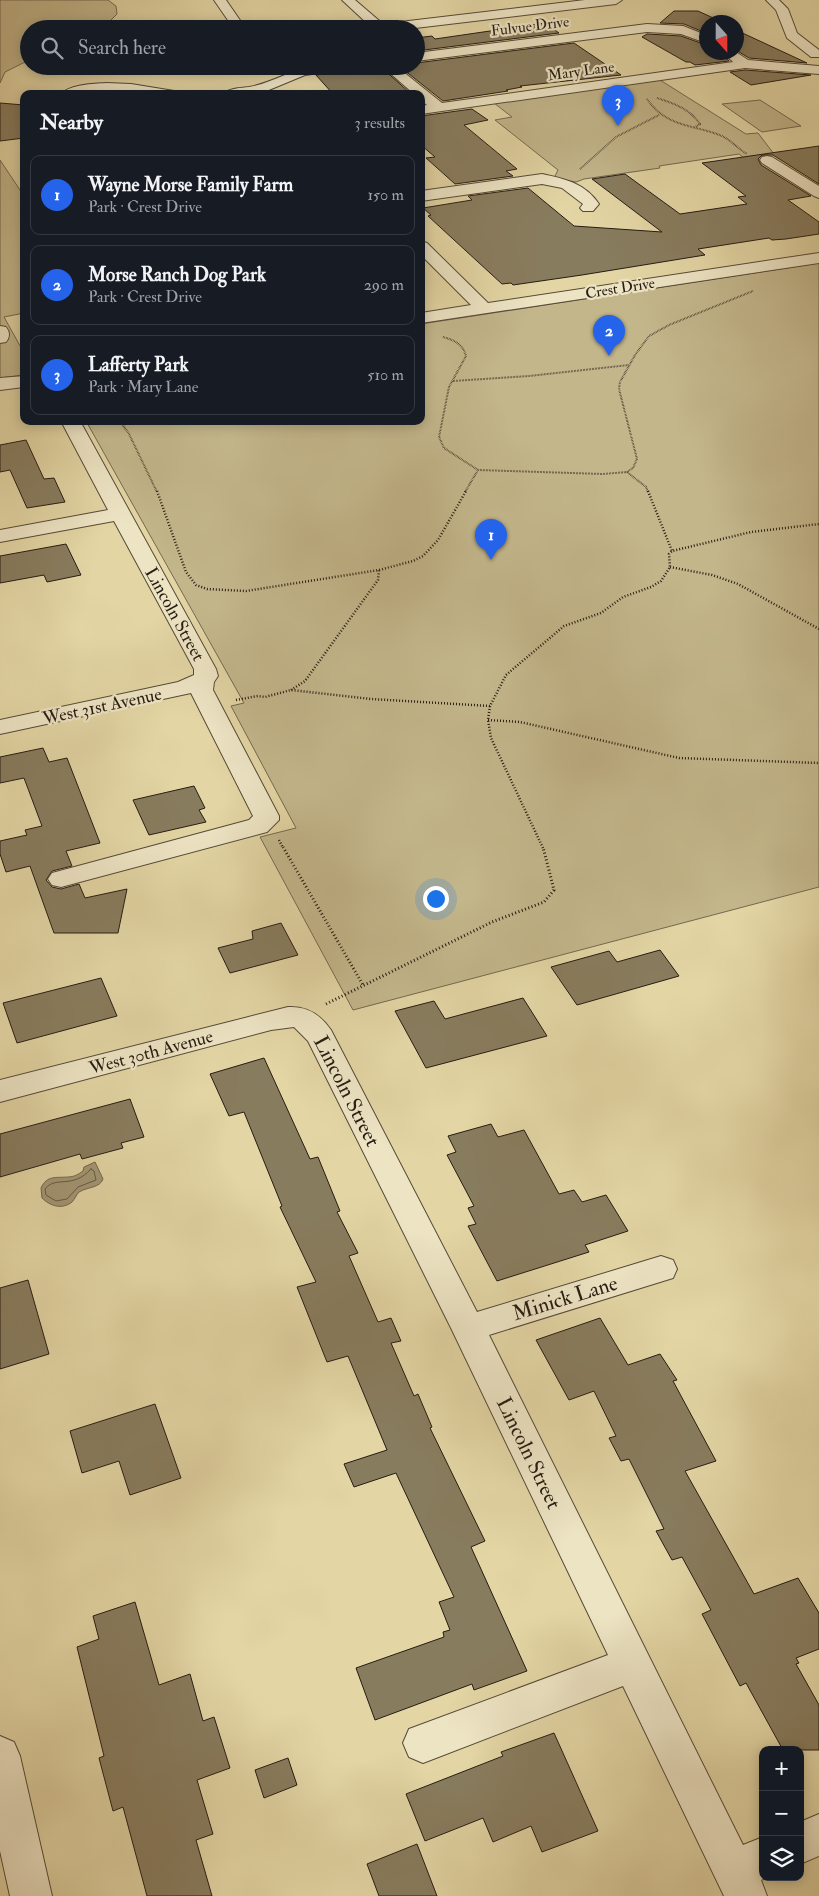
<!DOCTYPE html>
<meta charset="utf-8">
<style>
body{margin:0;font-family:"IM FELL Double Pica",serif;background:#242831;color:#f1f3f6}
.controls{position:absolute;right:15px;bottom:15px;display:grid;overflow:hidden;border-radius:10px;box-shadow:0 2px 12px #0003}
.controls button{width:45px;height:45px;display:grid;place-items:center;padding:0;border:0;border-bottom:1px solid #363941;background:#171b24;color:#f1f3f6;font:25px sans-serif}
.compass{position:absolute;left:699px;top:15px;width:45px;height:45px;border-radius:50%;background:#171b24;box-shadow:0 2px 12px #0003;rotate:159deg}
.you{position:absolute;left:435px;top:898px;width:18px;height:18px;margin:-12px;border:4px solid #fff;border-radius:50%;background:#1a73e8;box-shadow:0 0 0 8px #1a73e833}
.badge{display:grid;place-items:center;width:32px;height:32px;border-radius:50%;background:#2563eb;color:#fff;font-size:16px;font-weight:700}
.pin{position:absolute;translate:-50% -41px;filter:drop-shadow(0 1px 2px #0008)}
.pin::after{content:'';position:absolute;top:26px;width:18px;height:15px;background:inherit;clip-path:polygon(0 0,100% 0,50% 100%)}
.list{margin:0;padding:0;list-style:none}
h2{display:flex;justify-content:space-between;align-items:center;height:65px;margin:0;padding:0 20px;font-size:21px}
h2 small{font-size:16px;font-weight:400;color:#9ea1a6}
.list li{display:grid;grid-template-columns:32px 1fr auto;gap:15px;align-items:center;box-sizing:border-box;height:80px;margin:0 10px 10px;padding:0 10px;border:1px solid #363941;border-radius:10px}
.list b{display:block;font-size:19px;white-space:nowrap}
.list p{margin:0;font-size:16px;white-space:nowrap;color:#9ea1a6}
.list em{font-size:16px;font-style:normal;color:#9ea1a6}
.icon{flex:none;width:28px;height:28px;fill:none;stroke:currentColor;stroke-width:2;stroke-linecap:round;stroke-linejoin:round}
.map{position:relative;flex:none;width:819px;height:1896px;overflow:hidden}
.search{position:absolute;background:#171b24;box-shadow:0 2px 12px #0003;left:20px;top:20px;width:405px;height:55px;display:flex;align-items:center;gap:12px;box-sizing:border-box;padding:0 18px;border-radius:28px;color:#9ea1a6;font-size:19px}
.panel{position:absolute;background:#171b24;box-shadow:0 2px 12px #0003;left:20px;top:90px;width:405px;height:335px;border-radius:10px}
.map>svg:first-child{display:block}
.green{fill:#c3b68b;stroke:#74694f}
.water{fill:#a39673;stroke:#71654d}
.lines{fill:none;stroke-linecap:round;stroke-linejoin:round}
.shore{stroke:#645943;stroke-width:1}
.building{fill:#887c5e;stroke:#261c13}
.minor-casing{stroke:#554a37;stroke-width:2}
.path-far2{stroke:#261c13;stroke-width:2;stroke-dasharray:0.5 1;stroke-linecap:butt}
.path-far1{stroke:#261c13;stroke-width:2.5;stroke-dasharray:1 2;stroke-linecap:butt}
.path{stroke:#261c13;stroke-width:3;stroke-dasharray:1 2.5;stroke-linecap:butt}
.minor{fill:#ede4c4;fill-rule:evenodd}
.labels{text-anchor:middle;stroke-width:4.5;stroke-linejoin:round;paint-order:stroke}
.far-street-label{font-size:15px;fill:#261c13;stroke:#ede4c4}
.street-label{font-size:18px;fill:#261c13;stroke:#ede4c4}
.near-street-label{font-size:21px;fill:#261c13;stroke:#ede4c4}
</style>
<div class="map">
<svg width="819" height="1896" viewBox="0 0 819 1896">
<rect width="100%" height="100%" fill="#e3d5a4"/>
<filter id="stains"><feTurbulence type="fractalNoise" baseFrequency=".004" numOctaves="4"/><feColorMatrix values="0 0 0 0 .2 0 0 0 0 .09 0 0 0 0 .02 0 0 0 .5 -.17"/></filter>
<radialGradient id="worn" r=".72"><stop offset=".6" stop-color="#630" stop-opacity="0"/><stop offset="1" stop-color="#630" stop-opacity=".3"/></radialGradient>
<path class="green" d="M0,0H108L116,6L117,14L102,29H29V60L5,72L0,83Z
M660,80L746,134L758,133L774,154L744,158L739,154L659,166L660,168L584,179L576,182L554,178L558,170L495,120L512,117L494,103Z
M760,100L801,126L762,132L722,104Z
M0,160L24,196V205L21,206L24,211V313L4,317L24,353V375L0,378Z
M819,263V887L353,1010L260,837L296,828L231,706L244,703L86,421H421V324Z"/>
<path class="water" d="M95,1162L103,1179C100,1188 87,1187 79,1192C76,1195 75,1199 72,1202C62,1210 50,1206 42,1198L41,1188C47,1175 56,1178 68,1177C74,1177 79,1174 83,1171L84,1167Z"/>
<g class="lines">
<path class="shore" d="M91,1169L94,1171L96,1180L78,1187L67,1199L56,1201L46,1195L45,1189C56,1175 72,1190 91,1169Z"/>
</g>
<path class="building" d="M674,11H698L722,22H706V33L684,24L660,23Z
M545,23L559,33L416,51V38L432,36L435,39Z
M736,30L807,63L749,58L736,50Z
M647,34L681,36L706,45V52H721L729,61L695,65L690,62H686L642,37Z
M574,43L621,75L520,86L522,87L506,90L508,91L443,101L399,66H416V63Z
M348,66H380L411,94H333L316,75L340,72Z
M745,70L811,75L751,85L730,72Z
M0,103L24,105V138L0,141Z
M472,109L488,120L464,125L517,169L506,171L513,176L455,184L426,158L435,157L421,145V116Z
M819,146V184L773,155H762L758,159L761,165L811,196L788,200L819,222V234L786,239L772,240L769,238L698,249L705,255L582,275L513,285L511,283L502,284L428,216L431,215L423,208L472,200L468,196L528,188L574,226L662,232L592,179L625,174L680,214L747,204L738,197L746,196L702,163Z
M26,440L44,479L54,478L65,502L27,508L10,470L0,472V445Z
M66,544L81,575L47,582L44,575L0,583V556Z
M43,748L49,762L67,758L100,843L66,851L72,866L52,871L46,880L52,887L61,889L79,884L85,898L127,889L118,933H54L30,866L6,872L0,854V841L27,835L25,830L42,826L24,778L0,783V757Z
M194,786L205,808L199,810L206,822L149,835L133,800Z
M281,923L298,955L230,973L218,948L253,939L252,931Z
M660,950L679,976L577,1005L551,967L609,951L617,962Z
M101,978L117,1016L17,1043L3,1003Z
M523,998L547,1036L426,1068L395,1011L434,1001L445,1019Z
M264,1058L310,1159L318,1157L340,1211L337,1212L358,1253L349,1256L378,1322L391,1318L401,1341L391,1343L414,1396L418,1394L432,1427L430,1428L485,1541L471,1547L527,1671L474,1690L472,1684L375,1720L356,1668L444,1637L443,1632L450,1630L439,1602L454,1597L396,1473L354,1487L344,1464L387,1450L348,1356L327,1362L297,1287L316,1282L280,1207L282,1206L244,1112L229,1116L210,1074Z
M130,1099L144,1137L121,1143L123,1148L82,1159L80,1154L0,1177V1134Z
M491,1124L498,1137L524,1130L559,1194L574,1190L582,1202L606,1195L628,1231L585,1245L589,1252L497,1281L468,1226L476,1224L468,1208L474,1206L447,1155L456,1152L448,1136Z
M28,1280L49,1354L0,1369V1288Z
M600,1318L628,1365L660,1354L677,1380L673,1381L716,1461L685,1471L754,1594L798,1578L819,1613V1649L796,1658L799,1663L796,1664L819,1705V1750H783L746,1683L740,1686L702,1614L711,1610L682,1557L672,1560L656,1531L664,1529L629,1459L621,1461L609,1438L616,1436L594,1391L569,1400L536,1340Z
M155,1404L181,1478L130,1495L119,1461L82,1473L70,1431Z
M135,1602L159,1685L190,1674L203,1721L214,1717L230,1768L197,1780L213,1834L196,1840L212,1896H147L123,1807L113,1811L99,1758L104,1756L77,1647L99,1639L93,1616Z
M554,1733L598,1831L542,1852L531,1826L493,1842L483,1818L425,1841L406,1794L503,1756L501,1752Z
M288,1758L297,1785L264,1798L255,1770Z
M417,1844L437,1896H379L367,1864Z"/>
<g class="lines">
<defs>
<path id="minor" d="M214,0H226L246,29H234Z
M342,0H355L383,24L585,0H622L616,4L407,29H367L370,26Z
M766,0H779L788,9L797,33L819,50V57H811L787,38L776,10Z
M647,24L683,26L706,35V43L681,34L647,32L416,61V53Z
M723,52H736L748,60L819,66V74L745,68L421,114V106L427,105L421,100V94H414L382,66H396L442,103L733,62Z
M313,66H346L340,70L305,75L264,92L223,94C229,88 241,88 249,87C272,83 291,70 313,66Z
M106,83L131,84L174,91L176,94L106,91L61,94C71,84 93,84 106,83Z
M767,156L772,157L819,186V198L814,196L762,163L760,160L762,157Z
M542,174C565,179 585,183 599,204L593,211H583L580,208L583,204L562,188L542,184L421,201V191Z
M421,241L427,243L488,303L819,253V263L421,323V313L471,305L421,255Z
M0,326L6,327C10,332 10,337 6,342L0,343Z
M24,376V387L0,390V378Z
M61,421H80L216,669L218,676L214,682L213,690L279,816V820L267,832L61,887L52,885L48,879L52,873L249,820L253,816L191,693L0,734V720L178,682L194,675V669L114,521L0,542V530L108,510Z
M288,1007C307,1006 320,1014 331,1030L477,1312L661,1256L673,1260L677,1269L673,1278L489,1335L743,1845L763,1837V1877H768L761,1880L767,1896H724L623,1686L423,1763L409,1757L403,1743L409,1729L608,1655L451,1328L308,1041L294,1027L271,1030L0,1102V1080Z
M0,1736L14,1742L20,1756L52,1896H10L0,1851Z
M819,1814V1856L800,1864V1822Z"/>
</defs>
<use href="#minor" class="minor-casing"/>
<path class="path-far2" d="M657,98C673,103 690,109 700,124L695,127
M647,99C667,128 693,124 722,136C731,140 738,149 747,154
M580,169L616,137L659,115
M443,337C454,340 463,344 466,356L449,387L439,437L444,448L478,470L603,474L627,472L633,468L637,459L619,389L620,382L635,355L649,336L669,325L753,291
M453,381L529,376L629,365
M120,421L129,434L157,492
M627,472L646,487L648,492
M465,492L478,470"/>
<path class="path-far1" d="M157,491L186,572L196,585L207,589L246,591L379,570L413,561L423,556L438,540L466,491
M648,491L672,551
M670,567L712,575L738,584L819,629
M291,690L305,681L378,580L379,570
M236,700L258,696L265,697L291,690L371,699L490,706
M488,720L520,722L679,758L819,763
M279,840L283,848
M543,848L491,738L488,720L490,706L506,675L564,626L601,613L623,597L651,587L661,581L670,567L669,554L672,551L751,532L819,524"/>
<path class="path" d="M283,847L363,985
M326,1004L492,922L544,902L554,890L543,847"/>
<use href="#minor" class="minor"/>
</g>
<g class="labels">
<g class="far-street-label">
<text transform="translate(530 26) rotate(-7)" y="5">Fulvue Drive</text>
<text transform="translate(581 71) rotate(-8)" y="5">Mary Lane</text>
<text transform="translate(620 288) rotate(-9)" y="5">Crest Drive</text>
</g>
<g class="street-label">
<text transform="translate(175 614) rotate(61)" y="6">Lincoln Street</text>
<text transform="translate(102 706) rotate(-12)" y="6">West 31st Avenue</text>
<text transform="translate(151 1052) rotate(-15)" y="6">West 30th Avenue</text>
</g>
<g class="near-street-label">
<text transform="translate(347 1091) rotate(63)" y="7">Lincoln Street</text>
<text transform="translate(565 1298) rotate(-17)" y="7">Minick Lane</text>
<text transform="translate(529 1453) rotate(64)" y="7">Lincoln Street</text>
</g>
</g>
<rect width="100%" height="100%" filter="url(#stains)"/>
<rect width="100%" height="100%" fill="url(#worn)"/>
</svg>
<div class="controls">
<button>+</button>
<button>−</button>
<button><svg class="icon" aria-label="layers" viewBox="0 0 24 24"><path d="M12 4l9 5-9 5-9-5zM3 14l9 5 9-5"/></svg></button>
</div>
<svg class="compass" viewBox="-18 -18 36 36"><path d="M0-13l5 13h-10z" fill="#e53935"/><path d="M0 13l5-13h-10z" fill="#9ea1a6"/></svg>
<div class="you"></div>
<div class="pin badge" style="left:491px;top:560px">1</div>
<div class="pin badge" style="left:609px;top:356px">2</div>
<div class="pin badge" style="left:618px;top:126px">3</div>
<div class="search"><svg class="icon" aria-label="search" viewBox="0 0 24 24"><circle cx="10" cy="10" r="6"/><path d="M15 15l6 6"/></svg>Search here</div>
<section class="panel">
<h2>Nearby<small>3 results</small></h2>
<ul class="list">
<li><span class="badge">1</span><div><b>Wayne Morse Family Farm</b><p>Park · Crest Drive</p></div><em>150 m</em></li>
<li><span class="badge">2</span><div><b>Morse Ranch Dog Park</b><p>Park · Crest Drive</p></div><em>290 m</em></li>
<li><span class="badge">3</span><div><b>Lafferty Park</b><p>Park · Mary Lane</p></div><em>510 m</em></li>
</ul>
</section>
</div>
